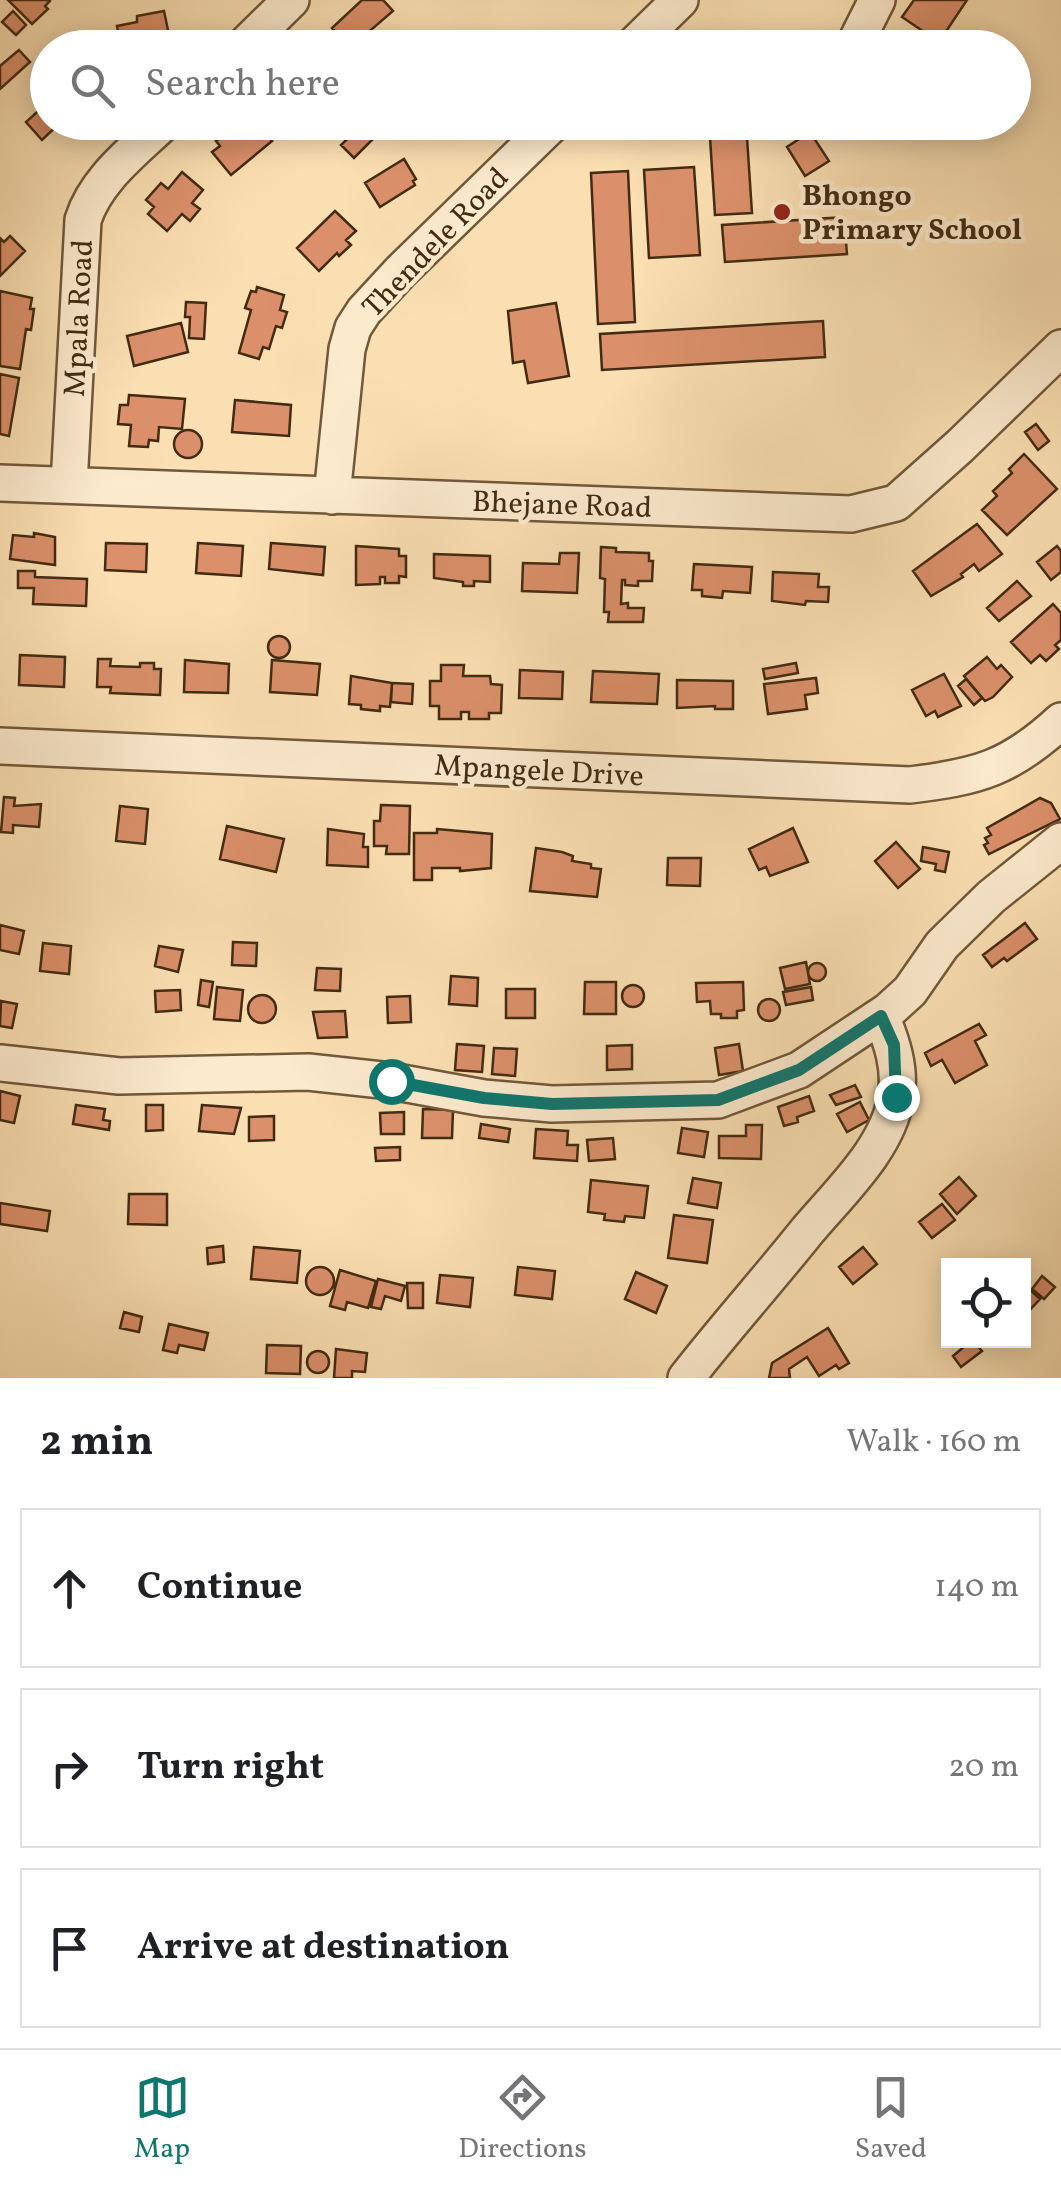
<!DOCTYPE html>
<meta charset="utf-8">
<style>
body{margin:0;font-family:Vollkorn,serif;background:#f2f2f2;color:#202124}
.controls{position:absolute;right:30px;bottom:30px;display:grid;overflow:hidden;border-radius:0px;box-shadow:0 5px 25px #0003}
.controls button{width:90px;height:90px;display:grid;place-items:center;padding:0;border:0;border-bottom:2px solid #e0e0e0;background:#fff;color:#202124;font:50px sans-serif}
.stop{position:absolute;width:30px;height:30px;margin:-22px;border:8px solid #0f766e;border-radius:50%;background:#fff}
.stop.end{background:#0f766e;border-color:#fff;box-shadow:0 2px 10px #0008}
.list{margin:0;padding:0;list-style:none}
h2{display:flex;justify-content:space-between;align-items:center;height:130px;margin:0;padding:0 40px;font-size:42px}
h2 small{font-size:32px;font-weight:400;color:#757577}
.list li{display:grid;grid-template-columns:65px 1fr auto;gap:30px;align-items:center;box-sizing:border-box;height:160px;margin:0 20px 20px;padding:0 20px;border:2px solid #e0e0e0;border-radius:0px}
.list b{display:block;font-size:38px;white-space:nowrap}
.list em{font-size:32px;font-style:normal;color:#757577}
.icon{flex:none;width:55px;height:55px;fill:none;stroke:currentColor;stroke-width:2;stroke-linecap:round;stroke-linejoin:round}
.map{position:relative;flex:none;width:1061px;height:1378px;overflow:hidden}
.search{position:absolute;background:#fff;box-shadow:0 5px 25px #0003;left:30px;right:30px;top:30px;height:110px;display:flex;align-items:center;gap:25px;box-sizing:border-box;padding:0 35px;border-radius:55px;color:#757577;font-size:38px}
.sheet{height:670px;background:#fff}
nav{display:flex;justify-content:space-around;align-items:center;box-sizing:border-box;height:140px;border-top:2px solid #e0e0e0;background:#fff;font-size:28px;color:#757577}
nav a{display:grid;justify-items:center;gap:5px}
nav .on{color:#0f766e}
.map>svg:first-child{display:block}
.building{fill:#db906b;stroke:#422b12;stroke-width:2.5}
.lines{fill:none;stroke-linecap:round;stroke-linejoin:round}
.minor-casing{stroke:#70583a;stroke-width:40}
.minor{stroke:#fceacd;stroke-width:35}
.route{stroke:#0f766e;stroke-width:12}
.poi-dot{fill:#8f2418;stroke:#fceacd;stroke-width:4}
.labels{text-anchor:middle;stroke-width:9;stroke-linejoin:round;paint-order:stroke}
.poi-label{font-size:30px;font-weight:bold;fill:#422b12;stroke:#fceacd;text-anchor:start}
.street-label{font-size:30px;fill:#422b12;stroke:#fceacd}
</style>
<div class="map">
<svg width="1061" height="1378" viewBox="0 0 1061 1378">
<rect width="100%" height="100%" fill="#fadfb2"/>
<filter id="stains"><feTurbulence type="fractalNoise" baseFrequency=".002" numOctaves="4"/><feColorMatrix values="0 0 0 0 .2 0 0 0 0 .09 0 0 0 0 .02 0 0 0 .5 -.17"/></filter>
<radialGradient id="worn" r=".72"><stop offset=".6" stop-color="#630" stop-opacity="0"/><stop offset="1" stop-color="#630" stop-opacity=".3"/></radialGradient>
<path class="building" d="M8,0H50V1L45,6L48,9L32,24Z
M362,0H383L393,11L350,48L332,28Z
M914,0H967L939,42L902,17Z
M13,11L26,25L16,35L2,22Z
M164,11L169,35L153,38L155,46L121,48L117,26L137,22V16Z
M19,50L30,62L0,89V66Z
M48,102V122H61L42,140L26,122Z
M243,122H257L272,141L231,175L212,152L220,146L216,141Z
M365,122L377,135L354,158L341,145Z
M709,122H746L752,213L715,215Z
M810,132L829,161L805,176L787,147Z
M404,159L416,179L413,181L415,185L380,207L365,183Z
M694,167L700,255L649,258L644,170Z
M628,171L635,322L598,324L591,173Z
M182,172L203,190L192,203L200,209L190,221L182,214L167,231L148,214L154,207L146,200L161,183L168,189Z
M335,211L356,231L346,240L351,245L339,256L337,253L319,271L297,248Z
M844,217L847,254L725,262L722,225Z
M10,236L25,251L0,276V238L4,242Z
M257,287L284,295L280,310L287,312L282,328L276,326L269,349L263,347L259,359L239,353L251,310L245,308L251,291L256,292Z
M0,291L32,298L30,309H34L31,330L26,329L20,369L0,366Z
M186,302L206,303L204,339L189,338L190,317H185Z
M556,303L569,376L528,383L524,361L513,363L508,311Z
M823,321L825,357L602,370L600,334Z
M181,323L188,352L134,366L127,336Z
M0,374L19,378L9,436L0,434Z
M129,395L185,399L182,429L159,427L158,441L149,440L148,447L129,446L131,425L118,424L120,405H128Z
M235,400L291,405L289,436L232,432Z
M1036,424L1049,441L1038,450L1025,432Z
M174 444a14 14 0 1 1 28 0a14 14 0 1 1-28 0Z
M1024,454L1057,489L1007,535L982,510L997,496L993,491L1012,473L1009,469Z
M977,524L1002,554L979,571L974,564L961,574L963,577L931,596L913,571Z
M34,533L55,537V565L10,559L13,535L34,537Z
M106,543L147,544L146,572L105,570Z
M198,543L243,546L241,576L196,573Z
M271,543L325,547L323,575L269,569Z
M356,546L399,549V556H406V577L399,576V583H385V577H380V584L356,585Z
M1057,546L1061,551V572L1051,580L1037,562Z
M601,547L616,548V552L649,553V561H653L652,581H638V586L625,585V580H622L621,604L628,603V608H644L643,622H608L609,612H604L605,579L600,578Z
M560,553H579L577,593L522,591L523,563L559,564Z
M434,554L490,556V582L474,581V586H463V582L434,578Z
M694,564L752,567L750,593L723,591L722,598L702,596V590H692Z
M18,571H35V577L87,579L86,606L33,604L34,588H18Z
M773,572L819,574L818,587H829L828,602L806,601L805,605L772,601Z
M1017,581L1031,596L999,621L987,608Z
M1053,604L1061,613V640L1055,645L1059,649L1046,661L1040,655L1031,663L1011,642Z
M268 647a11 11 0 1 1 22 0a11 11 0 1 1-22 0Z
M20,655L65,657L64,687L19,685Z
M987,657L997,669L1001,665L1012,677L993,697L985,701L964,676Z
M98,659H111L110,666L140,667V663H154V669H161L160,695L110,693L111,687H97Z
M185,660L229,664L228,693L184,692Z
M272,660L320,664L317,695L270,692Z
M796,663L798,673L765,679L763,669Z
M441,665H464L463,676H490L491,684L502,685L501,713H489V719H469V712H461V719H439V706H430V681H441Z
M520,670L563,672L562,699L519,698Z
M593,671L659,674L657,704L591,702Z
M944,674L961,706L938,717L935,711L926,716L912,690Z
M351,676L392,683L390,707L380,706V711L361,709V705L349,704Z
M816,678L818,693L805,695L807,709L768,714L764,684Z
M966,679L982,698L974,705L958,686Z
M677,680L733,681V709H715V706L677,708Z
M392,683L413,684L412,704L391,702Z
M4,797L15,798L14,806L41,804L39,827L13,825V833L1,832Z
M1040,798L1051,803L1060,819L989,854L984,845L988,843L985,838L991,835L987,828Z
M381,805L410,806L409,854H386L387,846H374V821H380Z
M120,806L148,809L145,844L116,841Z
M227,826L284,839L276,872L220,859Z
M793,828L808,862L770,876L766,867L759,870L749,849Z
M328,829L364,834L363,847H368V867L327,865Z
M437,829L492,834L491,868L460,871V868H432V880H414V833H437Z
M896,842L920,869L898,888L875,861Z
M923,847L949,852L945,872L935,870L936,864L921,861Z
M536,848L562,852L573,856L572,861L591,864V868L601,869L597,897L530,891Z
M668,858H701L700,886L667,885Z
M1025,923L1037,939L1007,961L1004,958L992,967L983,955Z
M0,925L24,931L19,954L0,950Z
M233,942L257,943L256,966L232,965Z
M43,943L71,946L69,974L40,971Z
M159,946L183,950L178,972L155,966Z
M806,962L810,984L785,989L780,968Z
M808 972a9 9 0 1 1 18 0a9 9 0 1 1-18 0Z
M317,968L341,969L340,991L315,990Z
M451,976L478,978L477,1006L449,1004Z
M201,980L213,982L209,1007L198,1005Z
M585,982H616V1014H584Z
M743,982L744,1010L737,1011V1018H721V1014H711L710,1001L697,1002L696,983Z
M622 996a11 11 0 1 1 22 0a11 11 0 1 1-22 0Z
M217,987L243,990L240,1021L214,1019Z
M811,987L813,1000L786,1005L783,992Z
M506,989H535V1018H506Z
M180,990L181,1010L156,1012L155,991Z
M248 1009a14 14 0 1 1 28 0a14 14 0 1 1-28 0Z
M410,996L411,1022L388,1023L387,997Z
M758 1010a11 11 0 1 1 22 0a11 11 0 1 1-22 0Z
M1,1001L17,1004L12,1028L0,1026Z
M345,1011L347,1037L318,1038L313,1012Z
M979,1024L986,1035L975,1041L987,1065L955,1083L942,1060L931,1066L925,1053Z
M457,1044L484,1046L482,1072L455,1070Z
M739,1044L743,1071L719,1075L715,1048Z
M632,1045V1069L607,1070V1046Z
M494,1048L517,1049L515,1076L492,1074Z
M855,1085L861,1097L836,1105L830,1095Z
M0,1091L20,1096L14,1123L0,1120Z
M809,1096L814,1111L797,1117L798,1122L784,1126L778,1107Z
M860,1102L869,1120L847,1132L837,1114Z
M76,1105L105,1109L103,1120L110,1121L109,1130L73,1124Z
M146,1105H163V1130L146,1131Z
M202,1105L241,1108L234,1134L199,1131Z
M423,1109L453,1110L452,1138H422Z
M404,1112V1134H381L380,1113Z
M274,1116V1140L249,1141V1117Z
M481,1124L510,1129L508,1142L479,1138Z
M746,1125H762L761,1159L719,1158V1136H746Z
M682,1128L708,1132L704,1157L678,1153Z
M536,1129L568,1131L567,1145H578L577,1161L534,1158Z
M613,1138L615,1159L589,1161L587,1140Z
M400,1147V1160L376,1161L375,1148Z
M959,1177L976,1196L957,1214L940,1194Z
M693,1178L721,1183L717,1208L688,1203Z
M591,1180L648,1186L644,1218L625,1216L624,1222L604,1220L605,1214L588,1212Z
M129,1194H167V1225L128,1224Z
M0,1203L50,1211L47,1231L0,1224Z
M942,1204L955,1220L932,1238L919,1222Z
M674,1215L713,1220L707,1263L668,1258Z
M223,1246L224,1262L208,1264L207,1248Z
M254,1247L300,1251L297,1283L251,1279Z
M863,1247L877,1264L853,1284L839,1267Z
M518,1267L555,1271L552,1299L515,1295Z
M306 1281a14 14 0 1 1 28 0a14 14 0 1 1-28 0Z
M340,1270L376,1281L368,1308L347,1302L345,1310L330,1306Z
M636,1272L667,1286L656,1313L625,1299Z
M440,1275L473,1278L470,1307L437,1303Z
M1042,1276L1055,1287L1044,1299L1032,1289Z
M378,1279L405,1286L401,1301L385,1296L381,1309L371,1307Z
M407,1283H423V1308H408Z
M1026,1286L1040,1299L1024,1316V1288Z
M124,1312L142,1317L139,1332L120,1328Z
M169,1324L208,1333L204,1350L179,1345L177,1353L163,1350Z
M828,1328L849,1363L839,1369L836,1365L819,1376L807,1357L789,1369L790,1378H769L772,1363Z
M972,1340L982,1351L961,1367L953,1356Z
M267,1345L301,1346L300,1374L266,1373Z
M336,1349L367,1353L365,1372L352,1371V1378H334Z
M307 1362a11 11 0 1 1 22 0a11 11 0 1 1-22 0Z"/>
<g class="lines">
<defs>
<path id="minor" d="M242,48L291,0
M631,48L680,0
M853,48L877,0
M0,483L851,514L896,503L960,446L1061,348
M69,485L83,220C96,179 134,151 164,122
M332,496L347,349L353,328L364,311L400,272L554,122
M0,746L910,785C978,777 1010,768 1061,721
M0,1063L119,1076L308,1072L391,1081L484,1098L552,1104L718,1100L799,1070L888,1011L910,991L942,945L991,897L1061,841
M686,1378C725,1328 768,1280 808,1230C840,1192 888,1148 896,1097C901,1069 892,1042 881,1016"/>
</defs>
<use href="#minor" class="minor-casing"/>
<use href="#minor" class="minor"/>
</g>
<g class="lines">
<path class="route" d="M391,1081L484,1098L552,1104L718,1100L799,1070L881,1016L894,1045L896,1097"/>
</g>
<circle class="poi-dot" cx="782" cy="212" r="10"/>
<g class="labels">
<g class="poi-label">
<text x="802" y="205">Bhongo<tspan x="802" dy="34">Primary School</tspan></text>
</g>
<g class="street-label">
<text transform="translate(435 242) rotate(-46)" y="10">Thendele Road</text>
<text transform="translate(78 318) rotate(-87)" y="10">Mpala Road</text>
<text transform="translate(562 504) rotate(2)" y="10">Bhejane Road</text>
<text transform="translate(539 770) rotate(3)" y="10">Mpangele Drive</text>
</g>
</g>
<rect width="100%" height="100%" filter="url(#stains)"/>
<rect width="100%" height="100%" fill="url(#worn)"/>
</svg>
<div class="controls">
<button><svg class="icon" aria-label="locate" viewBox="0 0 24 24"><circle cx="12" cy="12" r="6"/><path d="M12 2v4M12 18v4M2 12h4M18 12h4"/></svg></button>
</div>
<div class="stop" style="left:391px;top:1081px"></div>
<div class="stop end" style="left:896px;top:1097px"></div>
<div class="search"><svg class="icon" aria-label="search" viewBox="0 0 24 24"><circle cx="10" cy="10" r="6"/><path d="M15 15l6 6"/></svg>Search here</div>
</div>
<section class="sheet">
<h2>2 min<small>Walk · 160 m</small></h2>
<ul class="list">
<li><svg class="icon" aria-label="ahead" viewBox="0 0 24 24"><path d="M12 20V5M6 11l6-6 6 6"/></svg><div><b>Continue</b></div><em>140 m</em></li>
<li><svg class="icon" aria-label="right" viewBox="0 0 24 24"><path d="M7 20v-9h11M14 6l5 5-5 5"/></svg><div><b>Turn right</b></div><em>20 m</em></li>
<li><svg class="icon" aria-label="arrive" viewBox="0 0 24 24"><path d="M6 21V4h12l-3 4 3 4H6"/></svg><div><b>Arrive at destination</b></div></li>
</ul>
</section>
<nav>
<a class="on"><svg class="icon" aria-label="map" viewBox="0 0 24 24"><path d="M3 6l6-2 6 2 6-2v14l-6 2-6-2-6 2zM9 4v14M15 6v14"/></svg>Map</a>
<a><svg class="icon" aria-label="directions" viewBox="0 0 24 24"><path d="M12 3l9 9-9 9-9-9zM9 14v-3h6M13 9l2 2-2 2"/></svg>Directions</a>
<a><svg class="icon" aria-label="saved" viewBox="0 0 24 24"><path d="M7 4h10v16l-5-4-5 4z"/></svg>Saved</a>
</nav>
